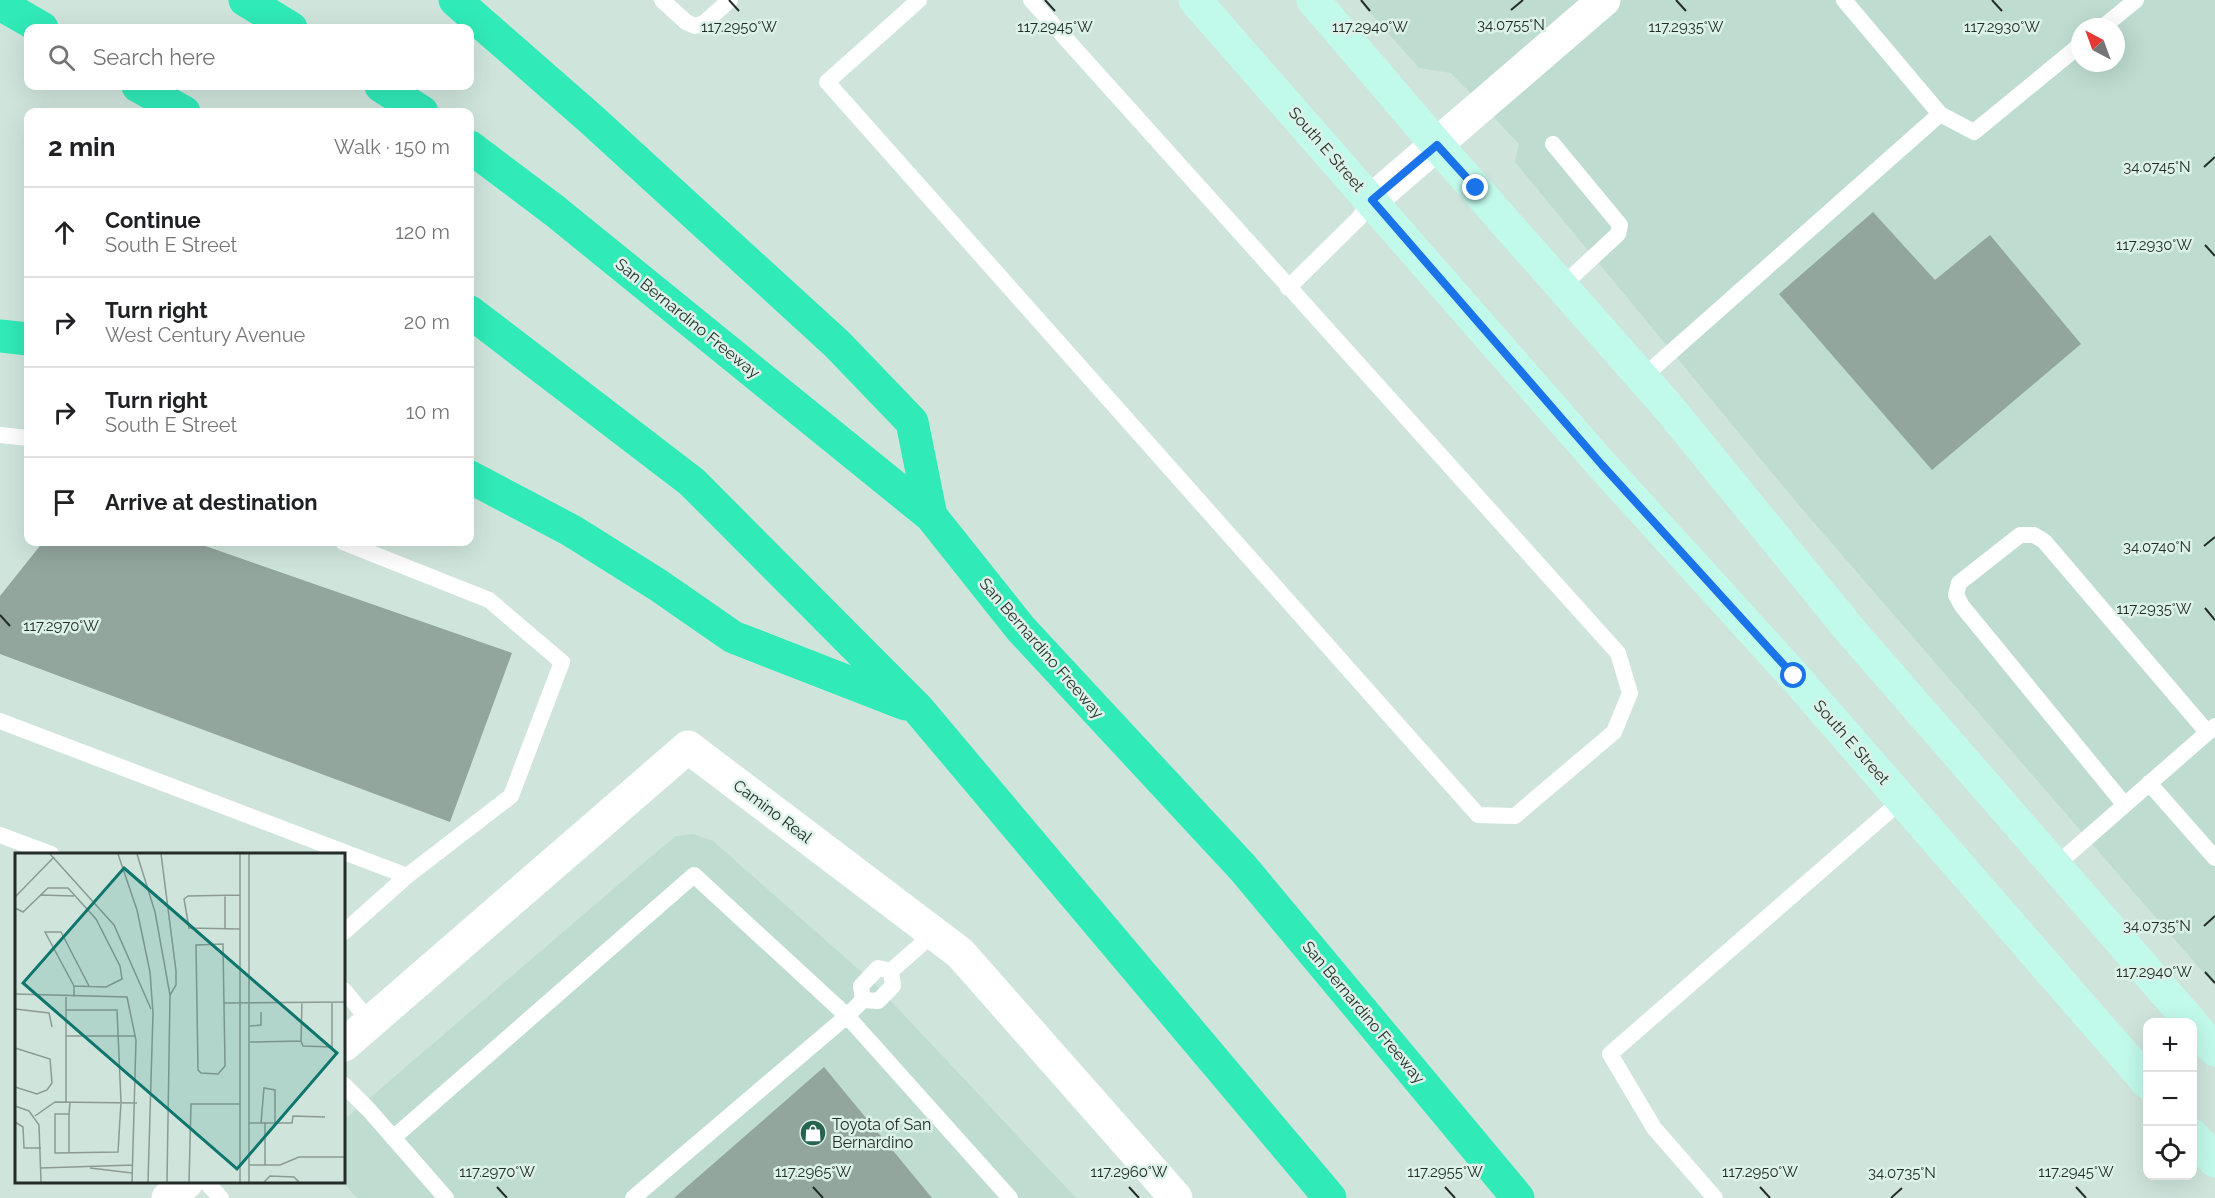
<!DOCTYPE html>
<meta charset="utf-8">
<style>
body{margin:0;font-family:Raleway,sans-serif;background:#f2f2f2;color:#202124}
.controls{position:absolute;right:18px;bottom:18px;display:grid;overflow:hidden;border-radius:12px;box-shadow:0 6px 24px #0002}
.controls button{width:54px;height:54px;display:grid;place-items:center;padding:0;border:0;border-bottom:2px solid #e0e0e0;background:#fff;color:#202124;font:30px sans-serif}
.compass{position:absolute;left:2071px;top:18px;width:54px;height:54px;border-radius:50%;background:#fff;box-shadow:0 6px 24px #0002;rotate:319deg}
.stop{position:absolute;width:18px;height:18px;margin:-14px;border:4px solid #1a73e8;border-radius:50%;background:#fff}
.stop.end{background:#1a73e8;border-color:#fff;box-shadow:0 2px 6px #0008}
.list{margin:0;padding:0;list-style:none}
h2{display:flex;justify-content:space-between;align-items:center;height:78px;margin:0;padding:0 24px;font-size:26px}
h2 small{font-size:20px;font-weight:400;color:#757577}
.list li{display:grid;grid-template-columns:39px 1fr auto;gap:18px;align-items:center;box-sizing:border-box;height:90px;padding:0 24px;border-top:2px solid #e0e0e0}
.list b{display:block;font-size:22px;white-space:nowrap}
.list p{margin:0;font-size:20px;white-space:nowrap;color:#757577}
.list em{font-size:20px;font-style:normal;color:#757577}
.icon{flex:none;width:33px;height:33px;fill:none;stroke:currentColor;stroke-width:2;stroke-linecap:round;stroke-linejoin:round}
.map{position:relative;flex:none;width:2215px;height:1198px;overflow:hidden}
.search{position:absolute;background:#fff;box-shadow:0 6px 24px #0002;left:24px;top:24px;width:450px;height:66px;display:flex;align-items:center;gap:15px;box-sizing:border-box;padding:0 21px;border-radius:12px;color:#757577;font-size:22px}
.panel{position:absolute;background:#fff;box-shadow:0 6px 24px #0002;left:24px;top:108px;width:450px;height:438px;border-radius:12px}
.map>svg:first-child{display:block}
.built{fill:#bedcd0;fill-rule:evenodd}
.building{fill:#92a69e}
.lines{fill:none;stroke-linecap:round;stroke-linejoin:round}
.lane{stroke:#fff;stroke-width:16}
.street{stroke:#fff;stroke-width:33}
.secondary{stroke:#c1f9ea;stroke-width:33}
.highway{stroke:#30eab8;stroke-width:33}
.route{stroke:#1a73e8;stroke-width:8}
.ticks{fill:none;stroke:#242c29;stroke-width:2}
.labels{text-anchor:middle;stroke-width:5;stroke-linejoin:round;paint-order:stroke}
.street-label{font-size:16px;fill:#242c29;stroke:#dcf2e9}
.poi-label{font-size:16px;fill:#242c29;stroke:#dcf2e9;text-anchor:start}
.inset-road{fill:none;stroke:#8b9b94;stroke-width:1.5}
.view{fill:#0f766e;fill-opacity:0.15;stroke:#0f766e;stroke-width:3}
.inset-edge{fill:none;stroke:#242c29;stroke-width:3}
.ticks-label{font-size:15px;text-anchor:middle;fill:#242c29;stroke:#dcf2e9;stroke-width:5;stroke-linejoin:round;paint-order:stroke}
</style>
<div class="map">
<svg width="2215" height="1198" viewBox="0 0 2215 1198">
<rect width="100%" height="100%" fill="#cfe5dc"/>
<path class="built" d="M1359,0H2215V986L1797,503L1515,162L1519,144L1451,73L1419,68ZM2080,27H2116V63H2080Z
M693,834L713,841L873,982L1076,1198H357L343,1182L344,1120L661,848L676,836Z"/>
<path class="building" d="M1873,212L1935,280L1990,235L2081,344L1932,470L1779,294Z
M43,542H194L512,653L450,822L0,654V596Z
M824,1067L932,1198H674Z"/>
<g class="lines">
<path class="lane" d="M662,0L686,22L695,26L704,23L730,0
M919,0L827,82L1478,815L1515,816L1614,732L1630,693L1618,653L1031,0
M1844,0L1940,114
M2103,27L2136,0
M1553,144L1620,225L1618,234L1563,285
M1288,288L1359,218L1372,200
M1643,377L1940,114L1974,132L2080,45
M0,435L28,438
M343,542L489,600L562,662L511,796L407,876L344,932
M0,721L407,876
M2149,783L2215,858
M2124,804L1962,606L1956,595L1959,583L2020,535H2034L2044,541L2207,732
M0,835L51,854
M2055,866L2215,726
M891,971L934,933
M344,990L370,1022
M863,1000L861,986L878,968L891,971
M344,1085L369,1110L446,1198
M393,1138L694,875L847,1016L1010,1198
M206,1182L221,1198
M633,1198L847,1016L863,1000L878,1001L893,986L891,971
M1715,1198L1654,1128L1610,1054L1902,800"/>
<path class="street" d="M1372,200L1604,0
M344,1045L688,747L960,953L1176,1198
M168,1198L187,1182"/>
<path class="secondary" d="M1195,0L1602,465L1794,676L2148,1083
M1313,0L1437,145L1669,408L1850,630L2191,1022
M2192,1024L2215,1050
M2192,1135L2215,1161"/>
<path class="highway" d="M245,0L291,28
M455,0L592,120L837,344L912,422L931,516
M0,4L42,28
M138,86L184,112
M381,86L422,112
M470,147L555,211L931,516L1021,629L1243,868L1518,1198
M470,312L692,482L918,709L1330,1198
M0,336L28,339
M470,477L572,531L658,585L733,637L905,704"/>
</g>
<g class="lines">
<path class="route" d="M1476,188L1437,145L1372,200L1602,465L1794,676"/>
</g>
<path class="ticks" d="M729,0L739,11M1045,0L1055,11M1361,0L1370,11M1676,0L1686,11M1992,0L2002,11M1511,10L1523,0M2204,167L2215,157M2205,245L2215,256M2204,546L2215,537M2205,608L2215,620M0,615L10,626M2204,926L2215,916M2205,972L2215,983M497,1187L507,1198M813,1187L823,1198M1129,1187L1139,1198M1445,1187L1455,1198M1760,1187L1770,1198M2076,1187L2086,1198M1891,1198L1902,1188"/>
<defs>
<symbol id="shop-disc" viewBox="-11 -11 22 22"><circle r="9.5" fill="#266450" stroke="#dcf2e9"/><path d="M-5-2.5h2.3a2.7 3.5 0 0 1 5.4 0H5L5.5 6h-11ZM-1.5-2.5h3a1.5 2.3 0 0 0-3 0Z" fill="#fff"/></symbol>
</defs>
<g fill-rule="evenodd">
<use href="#shop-disc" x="798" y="1118" width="30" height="30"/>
</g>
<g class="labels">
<g class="street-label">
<text transform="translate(1327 149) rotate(49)" y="6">South E Street</text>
<text transform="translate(688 318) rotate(39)" y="6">San Bernardino Freeway</text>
<text transform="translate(1042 648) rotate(49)" y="6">San Bernardino Freeway</text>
<text transform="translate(1852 742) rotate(49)" y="6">South E Street</text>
<text transform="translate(773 811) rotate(37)" y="6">Camino Real</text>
<text transform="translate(1364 1012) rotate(50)" y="6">San Bernardino Freeway</text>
</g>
<g class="poi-label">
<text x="832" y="1130">Toyota of San<tspan x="832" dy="18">Bernardino</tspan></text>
</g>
</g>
<g transform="translate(15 853)">
<rect width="330" height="330" fill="#cfe5dc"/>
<path class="inset-road" d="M35,1L99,72L136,156M103,1L122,57L135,119L138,160L133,329M122,1L140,59L155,142L152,329M146,1L161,118V132L155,142M25,42L59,43M0,44L39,4M0,55L8,59L33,35H53L81,66L105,113L107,126L91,134L59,133V144M210,76V42M225,76L174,75L169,46L173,43L225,42M208,91L210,213L203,221L186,220L183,217L181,92ZM59,133L30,79H46L74,133M0,141L112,144L121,187L117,329M51,144V249M209,150L330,149M0,156L34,160L37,174M51,157H102L106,249L103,299L40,300V261H54L55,249M235,173L246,172V159M51,183H120M286,188L287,149M235,189L286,188L288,193L317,194V149M0,195L35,206L37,230L32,237L22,241L0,234M0,253L14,258L24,272L26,329M54,261V300M20,263L40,249L122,250M0,269L8,274L9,295H26M234,270H277L278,263L310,264M246,270L249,235L260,237V270M250,270V312M234,312H265L284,304H330M26,315L118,312M75,315L117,320M174,329L176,251H225M225,329V1M234,329V1M249,329L255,323L279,324L284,329"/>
<path class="view" d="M109,15L322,200L222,316L8,130Z"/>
<rect width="330" height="330" class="inset-edge"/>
</g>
<g class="ticks-label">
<text x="1511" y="30">34.0755°N</text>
<text x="1686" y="32">117.2935°W</text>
<text x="739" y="32">117.2950°W</text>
<text x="1055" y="32">117.2945°W</text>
<text x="1370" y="32">117.2940°W</text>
<text x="2002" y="32">117.2930°W</text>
<text x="2157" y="172">34.0745°N</text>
<text x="2154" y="250">117.2930°W</text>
<text x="2157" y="552">34.0740°N</text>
<text x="2154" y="614">117.2935°W</text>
<text x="61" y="631">117.2970°W</text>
<text x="2157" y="931">34.0735°N</text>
<text x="2154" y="977">117.2940°W</text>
<text x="497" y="1177">117.2970°W</text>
<text x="813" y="1177">117.2965°W</text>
<text x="1129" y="1177">117.2960°W</text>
<text x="1445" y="1177">117.2955°W</text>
<text x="1760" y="1177">117.2950°W</text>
<text x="2076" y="1177">117.2945°W</text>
<text x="1902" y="1178">34.0735°N</text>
</g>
</svg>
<div class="controls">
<button>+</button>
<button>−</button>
<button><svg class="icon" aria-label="locate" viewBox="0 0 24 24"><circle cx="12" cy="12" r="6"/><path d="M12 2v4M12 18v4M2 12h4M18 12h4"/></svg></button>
</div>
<svg class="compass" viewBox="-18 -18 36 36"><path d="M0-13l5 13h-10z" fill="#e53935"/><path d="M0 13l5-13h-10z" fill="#757577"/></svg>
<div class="stop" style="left:1794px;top:676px"></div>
<div class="stop end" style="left:1476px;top:188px"></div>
<div class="search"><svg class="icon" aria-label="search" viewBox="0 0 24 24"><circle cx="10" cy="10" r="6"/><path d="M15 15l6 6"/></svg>Search here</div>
<section class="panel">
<h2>2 min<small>Walk · 150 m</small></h2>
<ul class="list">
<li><svg class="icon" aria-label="ahead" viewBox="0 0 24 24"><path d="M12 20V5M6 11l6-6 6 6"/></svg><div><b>Continue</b><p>South E Street</p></div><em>120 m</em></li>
<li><svg class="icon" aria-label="right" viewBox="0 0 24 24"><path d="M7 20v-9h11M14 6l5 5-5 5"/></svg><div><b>Turn right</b><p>West Century Avenue</p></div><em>20 m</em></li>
<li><svg class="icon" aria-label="right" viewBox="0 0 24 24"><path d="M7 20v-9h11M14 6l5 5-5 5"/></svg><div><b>Turn right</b><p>South E Street</p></div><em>10 m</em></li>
<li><svg class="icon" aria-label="arrive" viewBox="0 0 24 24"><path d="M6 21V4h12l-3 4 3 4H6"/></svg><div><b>Arrive at destination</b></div></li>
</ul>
</section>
</div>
